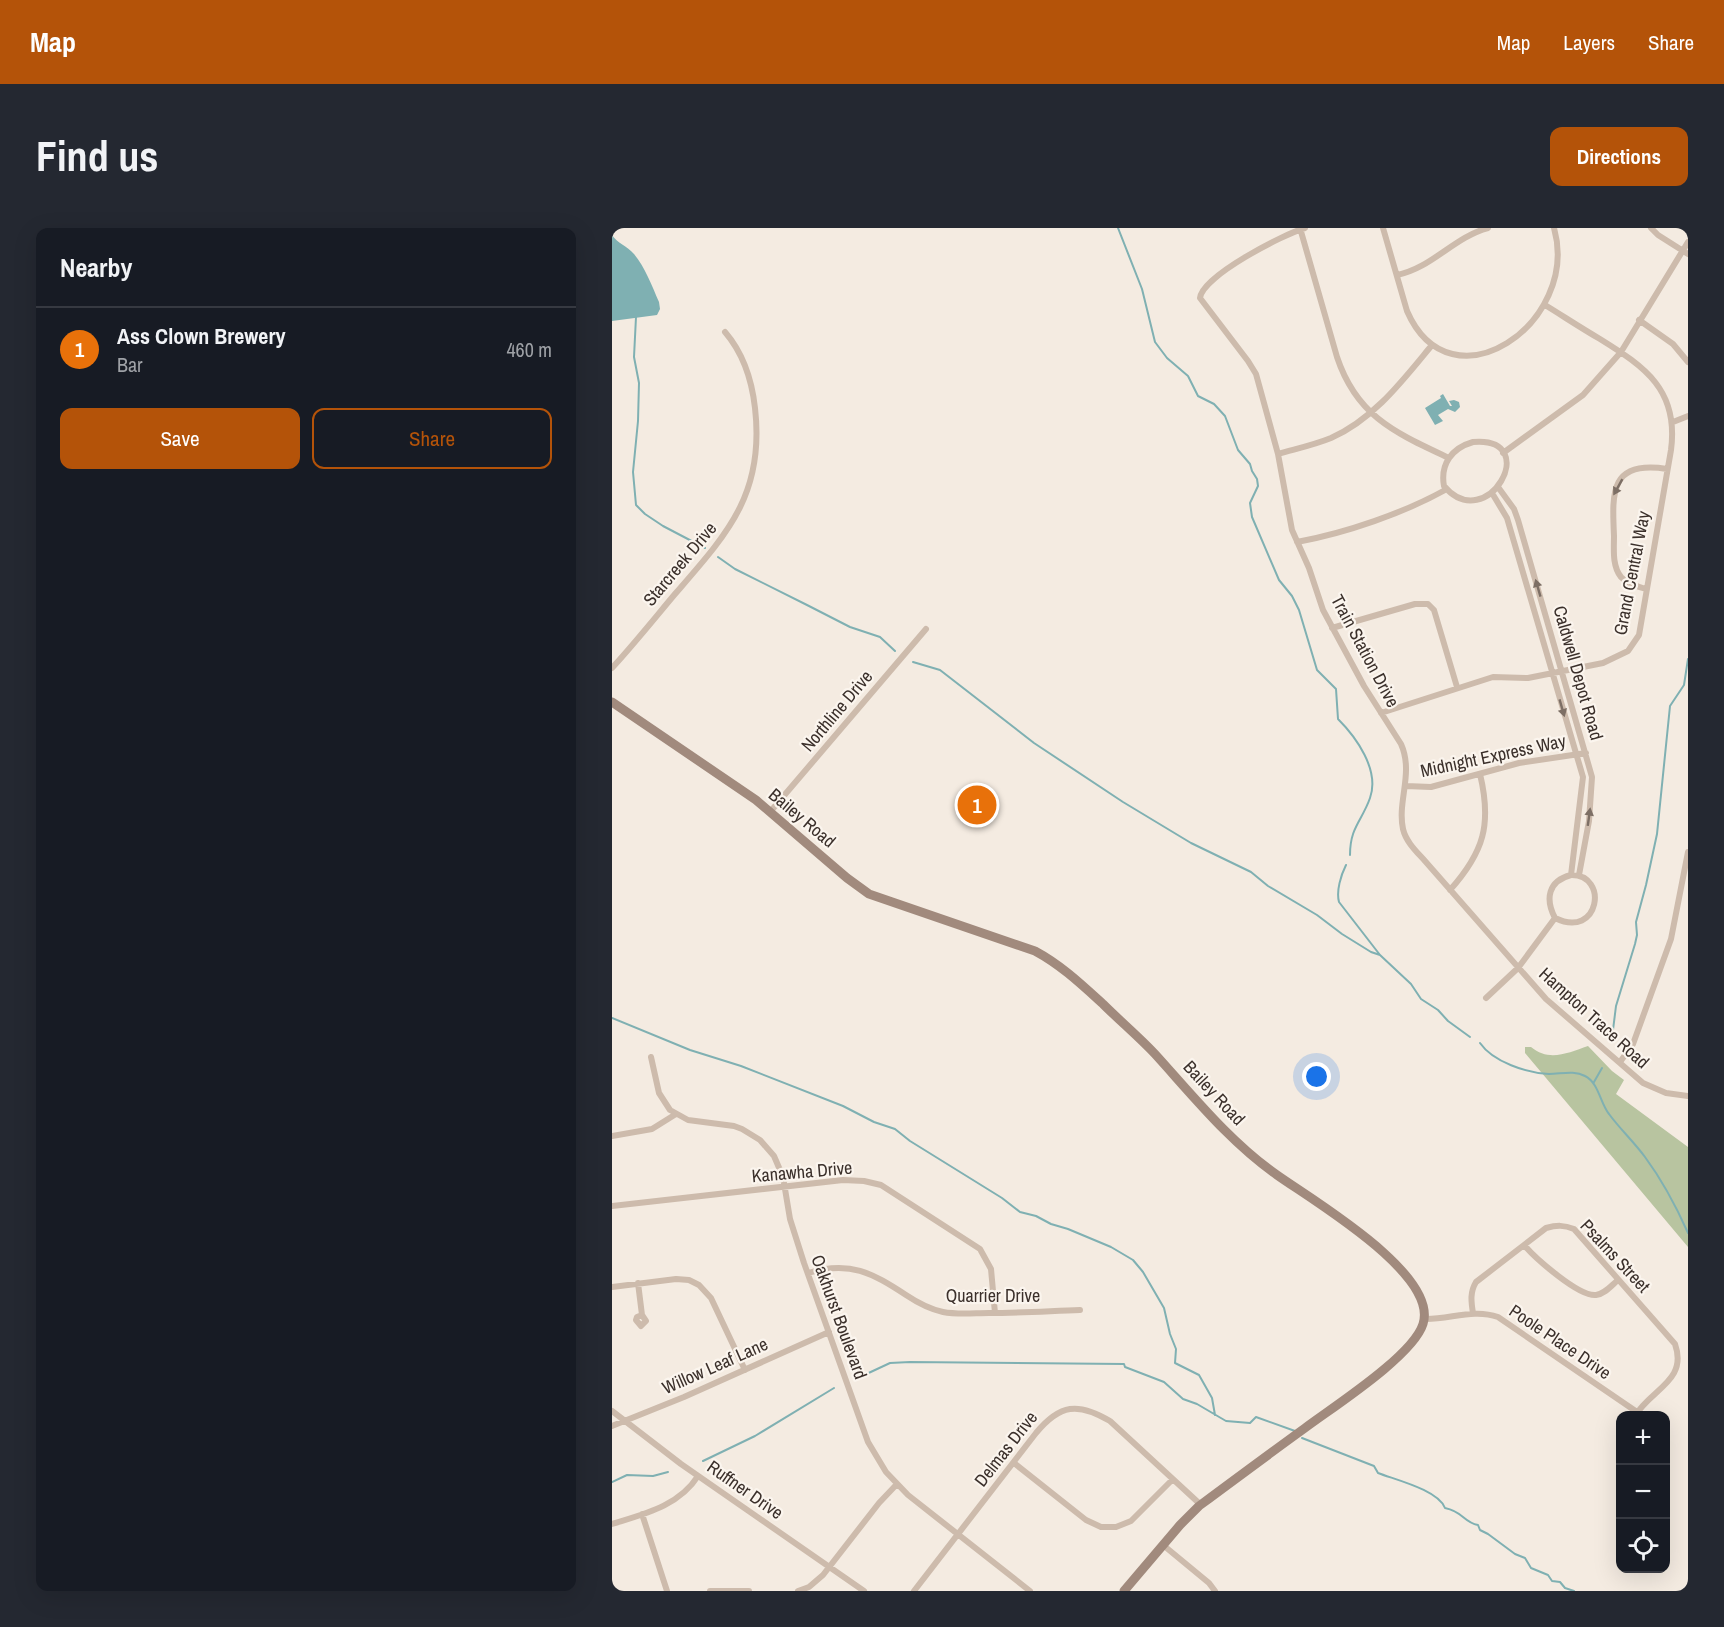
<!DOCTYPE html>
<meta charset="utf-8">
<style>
body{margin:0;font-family:"Archivo Narrow",sans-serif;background:#242831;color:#f1f3f6}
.controls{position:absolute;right:18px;bottom:18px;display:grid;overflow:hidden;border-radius:12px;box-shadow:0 6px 24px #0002}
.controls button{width:54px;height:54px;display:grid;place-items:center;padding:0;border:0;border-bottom:2px solid #363941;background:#171b24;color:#f1f3f6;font:30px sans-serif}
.you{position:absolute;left:705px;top:849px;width:21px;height:21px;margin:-15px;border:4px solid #fff;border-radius:50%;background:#1a73e8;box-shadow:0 0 0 9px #1a73e833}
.badge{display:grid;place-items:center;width:39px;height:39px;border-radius:50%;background:#b45309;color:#fff;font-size:20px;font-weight:700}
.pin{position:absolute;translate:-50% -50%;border:3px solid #fff;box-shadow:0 2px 6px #0006}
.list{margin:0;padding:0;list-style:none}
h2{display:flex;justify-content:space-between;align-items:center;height:78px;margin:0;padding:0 24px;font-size:26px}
h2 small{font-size:20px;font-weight:400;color:#9ea1a6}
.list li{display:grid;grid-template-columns:39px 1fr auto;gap:18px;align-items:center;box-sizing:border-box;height:84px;padding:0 24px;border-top:2px solid #363941}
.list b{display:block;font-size:22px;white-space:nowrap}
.list p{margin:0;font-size:20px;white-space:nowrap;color:#9ea1a6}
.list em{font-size:20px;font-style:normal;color:#9ea1a6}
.actions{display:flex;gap:12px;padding:18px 24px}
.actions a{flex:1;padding:14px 0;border:2px solid #b45309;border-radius:12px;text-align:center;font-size:21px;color:#b45309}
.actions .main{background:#b45309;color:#fff}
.icon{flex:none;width:33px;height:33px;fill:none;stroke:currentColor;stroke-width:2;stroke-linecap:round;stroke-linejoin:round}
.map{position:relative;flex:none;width:1076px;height:1363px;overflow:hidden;border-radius:12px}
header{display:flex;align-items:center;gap:36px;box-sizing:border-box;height:84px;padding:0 30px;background:#b45309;color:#fff}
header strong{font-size:28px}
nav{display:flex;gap:33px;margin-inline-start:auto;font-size:21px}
.intro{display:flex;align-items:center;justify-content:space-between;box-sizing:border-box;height:144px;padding:0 36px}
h1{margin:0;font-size:42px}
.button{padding:15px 27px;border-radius:12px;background:#b45309;color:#fff;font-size:21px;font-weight:700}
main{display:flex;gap:36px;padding:0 36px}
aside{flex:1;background:#171b24;border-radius:12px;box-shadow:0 6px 24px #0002}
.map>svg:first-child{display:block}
.green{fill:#b8c4a0}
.water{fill:#7fb0b2}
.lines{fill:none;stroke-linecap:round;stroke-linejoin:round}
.stream{stroke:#7fb0b2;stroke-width:2}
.street{stroke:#cdbbac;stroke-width:6}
.secondary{stroke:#a18a7d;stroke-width:9}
.oneway{fill:#7d6f65}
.labels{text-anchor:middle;stroke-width:4.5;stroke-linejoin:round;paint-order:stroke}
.street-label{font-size:18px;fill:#3b302b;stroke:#fbf5ee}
</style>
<header>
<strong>Map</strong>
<nav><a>Map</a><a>Layers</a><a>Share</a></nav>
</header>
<div class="intro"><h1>Find us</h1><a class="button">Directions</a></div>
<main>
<aside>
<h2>Nearby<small></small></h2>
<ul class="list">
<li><span class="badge" style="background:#e8710a">1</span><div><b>Ass Clown Brewery</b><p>Bar</p></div><em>460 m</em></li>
</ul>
<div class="actions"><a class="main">Save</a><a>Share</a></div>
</aside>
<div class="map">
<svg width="1076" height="1363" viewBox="0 0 1076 1363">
<rect width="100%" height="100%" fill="#f4ebe1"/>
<path class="green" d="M976,818L1000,843L1012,852L1004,866L1076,919V1019L913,825V819H919C937,834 956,825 976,818Z"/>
<path class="water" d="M0,7C5,15 15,18 22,26C33,39 40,58 47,74L48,81L45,87L0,93Z
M831,166L838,178H840L837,173L842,172L847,174L848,179L843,184L836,181L826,187L831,193L823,197L813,180L829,170L828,168Z"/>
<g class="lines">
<path class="stream" d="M506,0L530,61L543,114L555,130L576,148L586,168L602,176L613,188L626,222L638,236L640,243L645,251L646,258L638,275L640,289L667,352L680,368L687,382L705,442L724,461L726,491C744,509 768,542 758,570C750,593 738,599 738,627
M24,89L22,129L27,155L26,193L21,244L24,277L33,286L51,298L93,320
M106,329L123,341L195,377L238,399L268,409L283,423
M301,434L328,442L422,515L511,574L579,615L639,644L656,658L705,687L730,706L759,724L768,727
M734,637C729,647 724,663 727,674L768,727L799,756L809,771L826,782L836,793L858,809
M0,790L78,822L129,838L231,878L262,894L283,901L298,913L390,970L408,984L424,988L439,996L456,1001L499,1019L521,1032L531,1044L552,1080L558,1106L564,1121L563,1135L587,1147L600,1170L603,1187
M1000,810L1004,778L1023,716L1025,707L1024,694L1034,657L1045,606L1058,478L1072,457L1076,431
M868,815C881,834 915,845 937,846C949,846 962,842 973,848C987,855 988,875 997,886C1008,901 1022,914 1033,929C1050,952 1064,978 1076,1005
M982,854L990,840
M248,1149L278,1135L298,1134L512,1136L513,1139L552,1154L571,1171L585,1176L614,1193L638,1195L644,1189L683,1203
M690,1210L762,1238L766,1245C784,1252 826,1262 833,1280C852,1284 851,1294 866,1297L868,1302L876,1306L903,1326L913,1330L919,1340L936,1347L940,1353L948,1354L953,1360L962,1363
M91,1233L143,1208L222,1160
M0,1254L15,1247L41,1248L56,1244"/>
<path class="street" d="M688,0L725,129C745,189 784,205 837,230
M693,0C672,6 590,48 588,70L636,133L644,146L666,226L680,302L697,340L711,382L752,458L789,516C802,545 785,573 791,601C794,614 805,624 813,633L934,771L1031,855L1054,865L1076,868
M771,0L795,83C839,184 969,95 942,0
M1039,0L1046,7L1076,26
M785,47C820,40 842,9 876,0
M1027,92L1061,116L1076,134
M1061,194L1076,188
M861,214C932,208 875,309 832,258C828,236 840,220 861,214Z
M891,225L971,167L1009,124L1076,14
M666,226C683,221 702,217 719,210C762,191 791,152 820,117
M886,259L902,281L906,292L980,549L977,593L967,647
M880,265L895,290L971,549L959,647
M685,314C734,305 792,285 835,261
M1034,361C1026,358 1016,357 1009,349C1000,338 1002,321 1002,308C1000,264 998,232 1055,241
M720,400L803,376H816L822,382L845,459
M0,440C22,416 42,391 63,366C115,306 153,266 143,180C140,153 131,125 113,104
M769,485L881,449L916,450L991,435L1016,423L1027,407L1059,222C1067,162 1033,139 988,111C969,100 951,88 933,77
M794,558L819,559L907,535L974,525
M158,584L314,401
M959,647C997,646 988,712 943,690C933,671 936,653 959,647Z
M838,662C872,624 880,596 868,546
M874,770L906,740L943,690
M39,829L47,865L58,882L76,892L122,898L130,901L148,912L162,928L171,949L178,991L192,1035L256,1214L274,1244L296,1267L418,1363
M1008,834L1021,816L1059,711L1076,624
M0,908L40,901L64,886
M0,978L231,952L252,953L269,957L368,1021L379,1041L383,1085
M912,1017C923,1030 967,1069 984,1067C993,1066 1000,1057 1006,1052
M196,1045C238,1032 260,1045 294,1067C306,1075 317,1081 331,1084C346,1087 362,1085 377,1085C407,1085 438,1083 468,1082
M26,1055L30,1087L25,1089L24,1092L29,1098L34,1093L30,1087
M0,1059L64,1051L77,1052L87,1057L99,1070L133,1142
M861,1085C859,1073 858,1064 864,1054L934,1000C945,997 952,997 962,1001L1063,1116C1076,1153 1039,1161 1023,1188
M812,1091C837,1092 861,1080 886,1089L1025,1184
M0,1183L69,1236L252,1363
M0,1198L72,1169L217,1104
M1008,1225L1007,1242L1008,1256
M402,1235L474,1292L489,1299H504L519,1293L560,1252
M30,1286L55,1363
M0,1296C32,1286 67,1278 86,1248
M551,1317L597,1355L603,1363
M98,1363H137
M186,1363L197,1359L211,1347L267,1275L285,1256
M302,1363L424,1205C448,1176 466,1174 498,1193L589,1277"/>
<path class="secondary" d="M0,474L144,572L235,650L257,666L423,723C449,737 469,756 491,776C508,793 527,809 543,826C582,869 618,914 665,947C700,972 827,1046 811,1096C801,1128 721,1179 693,1200C657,1226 622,1252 587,1278L568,1297L512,1363"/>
</g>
<defs><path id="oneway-solid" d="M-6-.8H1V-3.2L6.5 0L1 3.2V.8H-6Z" transform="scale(1.5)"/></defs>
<g class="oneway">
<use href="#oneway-solid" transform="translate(1006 259) rotate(119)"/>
<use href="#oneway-solid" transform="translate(926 360) rotate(-106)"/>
<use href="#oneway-solid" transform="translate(950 480) rotate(74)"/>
<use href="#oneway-solid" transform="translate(977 589) rotate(-82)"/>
</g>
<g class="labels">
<g class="street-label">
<text transform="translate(68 336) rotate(-50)" y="6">Starcreek Drive</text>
<text transform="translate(1020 345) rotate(-79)" y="6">Grand Central Way</text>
<text transform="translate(753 423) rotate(62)" y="6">Train Station Drive</text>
<text transform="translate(966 445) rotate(74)" y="6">Caldwell Depot Road</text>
<text transform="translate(225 483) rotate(-50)" y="6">Northline Drive</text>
<text transform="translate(881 528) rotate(-12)" y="6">Midnight Express Way</text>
<text transform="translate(190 590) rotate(40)" y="6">Bailey Road</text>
<text transform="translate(982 790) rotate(42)" y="6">Hampton Trace Road</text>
<text transform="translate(602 865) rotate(47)" y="6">Bailey Road</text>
<text transform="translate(190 944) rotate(-5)" y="6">Kanawha Drive</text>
<text transform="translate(1003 1028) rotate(47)" y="6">Psalms Street</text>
<text x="381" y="1074">Quarrier Drive</text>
<text transform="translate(227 1089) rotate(70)" y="6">Oakhurst Boulevard</text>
<text transform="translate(948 1114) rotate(34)" y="6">Poole Place Drive</text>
<text transform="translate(103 1138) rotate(-24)" y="6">Willow Leaf Lane</text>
<text transform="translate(394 1221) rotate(-52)" y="6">Delmas Drive</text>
<text transform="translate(133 1262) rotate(35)" y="6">Ruffner Drive</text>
</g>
</g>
</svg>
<div class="controls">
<button>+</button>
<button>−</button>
<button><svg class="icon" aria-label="locate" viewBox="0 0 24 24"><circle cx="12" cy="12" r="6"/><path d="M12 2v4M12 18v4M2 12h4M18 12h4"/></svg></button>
</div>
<div class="you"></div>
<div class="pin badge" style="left:365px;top:577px;background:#e8710a">1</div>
</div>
</main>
